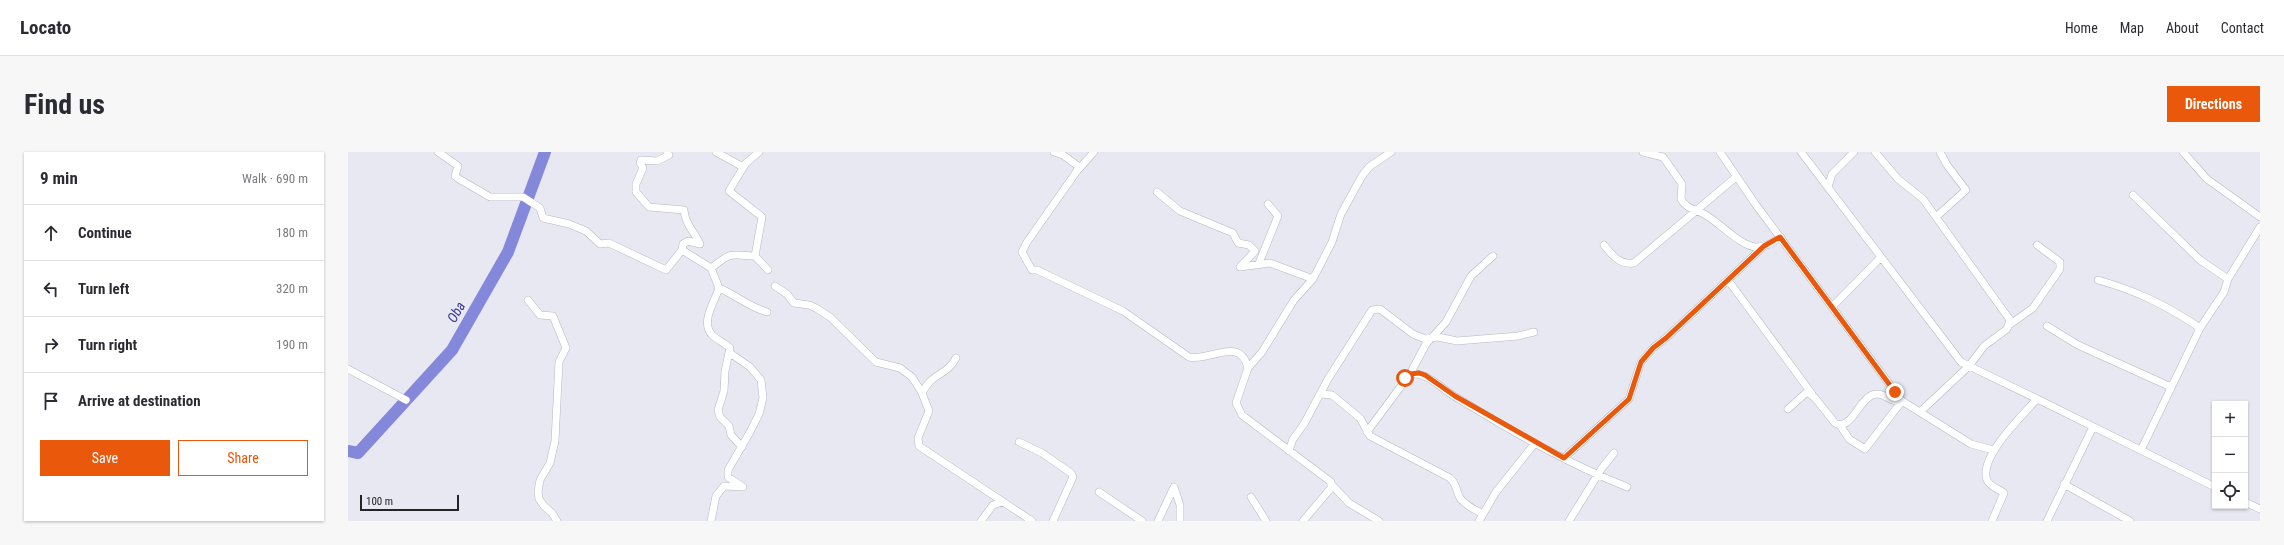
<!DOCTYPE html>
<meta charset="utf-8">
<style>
body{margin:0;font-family:"Roboto Condensed",sans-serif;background:#f7f7f7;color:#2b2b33}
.controls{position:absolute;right:12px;bottom:12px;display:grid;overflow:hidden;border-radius:0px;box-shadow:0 1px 3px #0004}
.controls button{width:36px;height:36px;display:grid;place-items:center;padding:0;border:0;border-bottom:1px solid #e1e1e2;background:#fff;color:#2b2b33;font:20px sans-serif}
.scale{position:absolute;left:12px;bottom:10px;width:99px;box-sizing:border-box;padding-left:4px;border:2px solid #232427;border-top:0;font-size:11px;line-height:14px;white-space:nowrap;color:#232427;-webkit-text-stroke:3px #e7e8f2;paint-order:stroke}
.stop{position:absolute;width:12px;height:12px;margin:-9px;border:3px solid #ea580c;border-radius:50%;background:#fff}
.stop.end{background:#ea580c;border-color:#fff;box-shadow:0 1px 4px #0008}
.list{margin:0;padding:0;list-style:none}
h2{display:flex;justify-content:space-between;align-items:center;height:52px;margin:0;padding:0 16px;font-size:17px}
h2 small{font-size:13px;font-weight:400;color:#7c7c81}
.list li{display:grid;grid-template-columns:26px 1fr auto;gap:12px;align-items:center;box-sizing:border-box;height:56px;padding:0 16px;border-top:1px solid #e1e1e2}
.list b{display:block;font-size:15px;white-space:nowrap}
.list em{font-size:13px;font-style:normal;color:#7c7c81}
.actions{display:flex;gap:8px;padding:12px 16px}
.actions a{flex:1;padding:9px 0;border:1px solid #ea580c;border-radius:0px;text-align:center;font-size:14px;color:#ea580c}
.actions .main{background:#ea580c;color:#fff}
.icon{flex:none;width:22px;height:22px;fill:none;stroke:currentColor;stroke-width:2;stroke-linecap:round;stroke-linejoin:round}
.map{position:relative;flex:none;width:1912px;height:369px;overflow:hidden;border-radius:0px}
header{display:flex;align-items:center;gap:24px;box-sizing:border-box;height:56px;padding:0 20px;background:#fff;border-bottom:1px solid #e1e1e2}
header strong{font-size:19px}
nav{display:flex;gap:22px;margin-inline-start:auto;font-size:14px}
.intro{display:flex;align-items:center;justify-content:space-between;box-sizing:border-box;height:96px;padding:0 24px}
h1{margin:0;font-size:28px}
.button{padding:10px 18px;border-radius:0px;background:#ea580c;color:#fff;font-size:14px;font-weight:700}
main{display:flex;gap:24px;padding:0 24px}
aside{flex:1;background:#fff;border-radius:0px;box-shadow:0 1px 3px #0004}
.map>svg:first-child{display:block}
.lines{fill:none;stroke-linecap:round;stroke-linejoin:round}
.river{stroke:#8488db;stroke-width:12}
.minor-casing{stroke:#b5b7c0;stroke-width:8}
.minor{stroke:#fff;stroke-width:7}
.route{stroke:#ea580c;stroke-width:5}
.labels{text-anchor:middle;stroke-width:3.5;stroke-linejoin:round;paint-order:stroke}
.water-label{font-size:14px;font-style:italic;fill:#3c3595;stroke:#e7e8f2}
</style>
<header>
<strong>Locato</strong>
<nav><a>Home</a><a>Map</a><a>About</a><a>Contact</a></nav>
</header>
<div class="intro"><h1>Find us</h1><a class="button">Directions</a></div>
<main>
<aside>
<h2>9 min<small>Walk · 690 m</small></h2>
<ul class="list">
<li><svg class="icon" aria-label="ahead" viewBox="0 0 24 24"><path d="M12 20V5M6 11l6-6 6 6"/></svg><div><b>Continue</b></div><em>180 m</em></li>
<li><svg class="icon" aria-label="left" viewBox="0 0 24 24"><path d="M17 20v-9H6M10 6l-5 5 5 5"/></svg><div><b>Turn left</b></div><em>320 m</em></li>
<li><svg class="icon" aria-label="right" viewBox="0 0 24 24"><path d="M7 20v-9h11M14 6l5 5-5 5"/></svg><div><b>Turn right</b></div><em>190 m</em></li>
<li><svg class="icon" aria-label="arrive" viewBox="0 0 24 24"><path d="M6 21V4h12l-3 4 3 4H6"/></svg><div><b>Arrive at destination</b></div></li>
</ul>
<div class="actions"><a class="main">Save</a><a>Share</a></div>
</aside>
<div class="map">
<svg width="1912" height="369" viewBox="0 0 1912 369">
<rect width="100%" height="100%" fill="#e7e8f2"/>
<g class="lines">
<path class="river" d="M0,299L10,301L104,198L160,100L197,0"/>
<defs>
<path id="minor" d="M90,0L110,14L107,24L111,27L142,45H175L192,56L195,66L221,72L238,79L252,92L261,91L318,118L334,98L335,92L340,89L352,92C346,79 337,72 336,58L301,55L288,40V32L295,16L292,11L293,8L309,9L321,3L319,0
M368,0L395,15
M706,0L715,3L730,14L729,19
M746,0L729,19L679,90L674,100L684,118H689L775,159L841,205C861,210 892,183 900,216
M1295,0L1315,5L1334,32L1333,47C1338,57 1347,57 1356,62C1371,70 1391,93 1407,95C1416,96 1425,90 1433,85
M1372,0L1408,53L1554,249L1623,292L1645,298
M1453,0L1613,210C1698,251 1783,293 1867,335
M1527,0L1550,27L1575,47L1662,168L1659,177L1636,194L1621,214L1572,260
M1835,0L1859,27L1912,65
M1480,35L1484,22L1506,0
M809,40L832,59L885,81L890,91L901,93L907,99L892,115L922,111L965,127
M1785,43L1852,108L1880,127
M1588,65L1618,38L1599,13L1592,0
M1256,93C1264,103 1271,113 1286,111L1388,25
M334,98L363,116L371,136C388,143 401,155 419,160
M407,104L414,65L381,39L398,11L411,0
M911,111L930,64L920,52
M363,116C386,99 379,103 407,104L420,118
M1380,128L1464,242
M1750,128C1789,139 1818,153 1852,176
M427,134L439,142L446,151L461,153L468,156L482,165L528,210L552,216L564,225L574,241L581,259L570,286L571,294L684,369
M371,136C367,149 352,170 364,183C369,188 377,191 382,196L377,219L376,239L370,258L372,265L381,274L383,283L394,295
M180,148L192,163L205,164L218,196L211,210L207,289L202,311L192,328L190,339L191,347L196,354L204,361L209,369
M1485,154L1532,106
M1661,173L1685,156L1712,117V110L1689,93
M1699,174L1730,193L1823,235
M0,217L58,248
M1062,222C1080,220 1091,235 1106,244C1162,278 1218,311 1279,335
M574,241C584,220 599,224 608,206
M973,242L984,243L1012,266L1022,284L1102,326C1109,332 1108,339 1112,346C1118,354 1127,358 1135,362
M1440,257L1459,240L1467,246L1487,271L1492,273C1506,271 1511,249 1524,243C1535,238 1543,252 1554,249
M1492,273L1501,287L1517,297L1554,249
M1019,280L1062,222L1078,192L1098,170L1123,124L1145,104
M671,290L694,301L723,321L725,325L705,369
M1793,298L1852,176L1876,140L1880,127L1912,75
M941,299L945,287L956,272L980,227L1024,158L1032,157L1065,182L1077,187L1090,185L1109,189L1170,184L1186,180
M1216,306L1281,247L1293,210L1305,196L1318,186L1416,94
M1716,332L1782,369
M984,333L1001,351L1031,369
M751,340L794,369
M903,345L918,369
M1897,350L1912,357
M363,369L368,344L376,334L395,335L380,325V318L402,280L411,262L415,246L413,228L402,215L382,201
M633,369L645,353L654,350
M810,369L826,335L832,353V369
M955,369L983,336V330L894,263L888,251L900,216L914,200L946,148L965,127L984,90L993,62L1014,24L1021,15L1043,0
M1131,369L1148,340L1187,291
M1221,369L1254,316L1266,301
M1644,369L1656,341C1650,336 1643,336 1639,328C1630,306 1674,264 1688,248
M1699,369L1745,275"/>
</defs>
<use href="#minor" class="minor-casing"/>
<use href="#minor" class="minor"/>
</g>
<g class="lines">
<path class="route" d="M1057,226L1062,222L1071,221L1077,223L1107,244L1216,306L1281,247L1293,210L1305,196L1318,186L1416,94L1432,85L1547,240"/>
</g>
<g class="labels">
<g class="water-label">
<text transform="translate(108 160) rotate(-60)" y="5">Oba</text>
</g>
</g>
</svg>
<div class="controls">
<button>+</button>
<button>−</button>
<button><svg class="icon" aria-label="locate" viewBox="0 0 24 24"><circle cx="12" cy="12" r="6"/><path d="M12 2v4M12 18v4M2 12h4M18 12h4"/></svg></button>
</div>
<div class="scale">100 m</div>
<div class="stop" style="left:1057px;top:226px"></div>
<div class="stop end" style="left:1547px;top:240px"></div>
</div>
</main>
